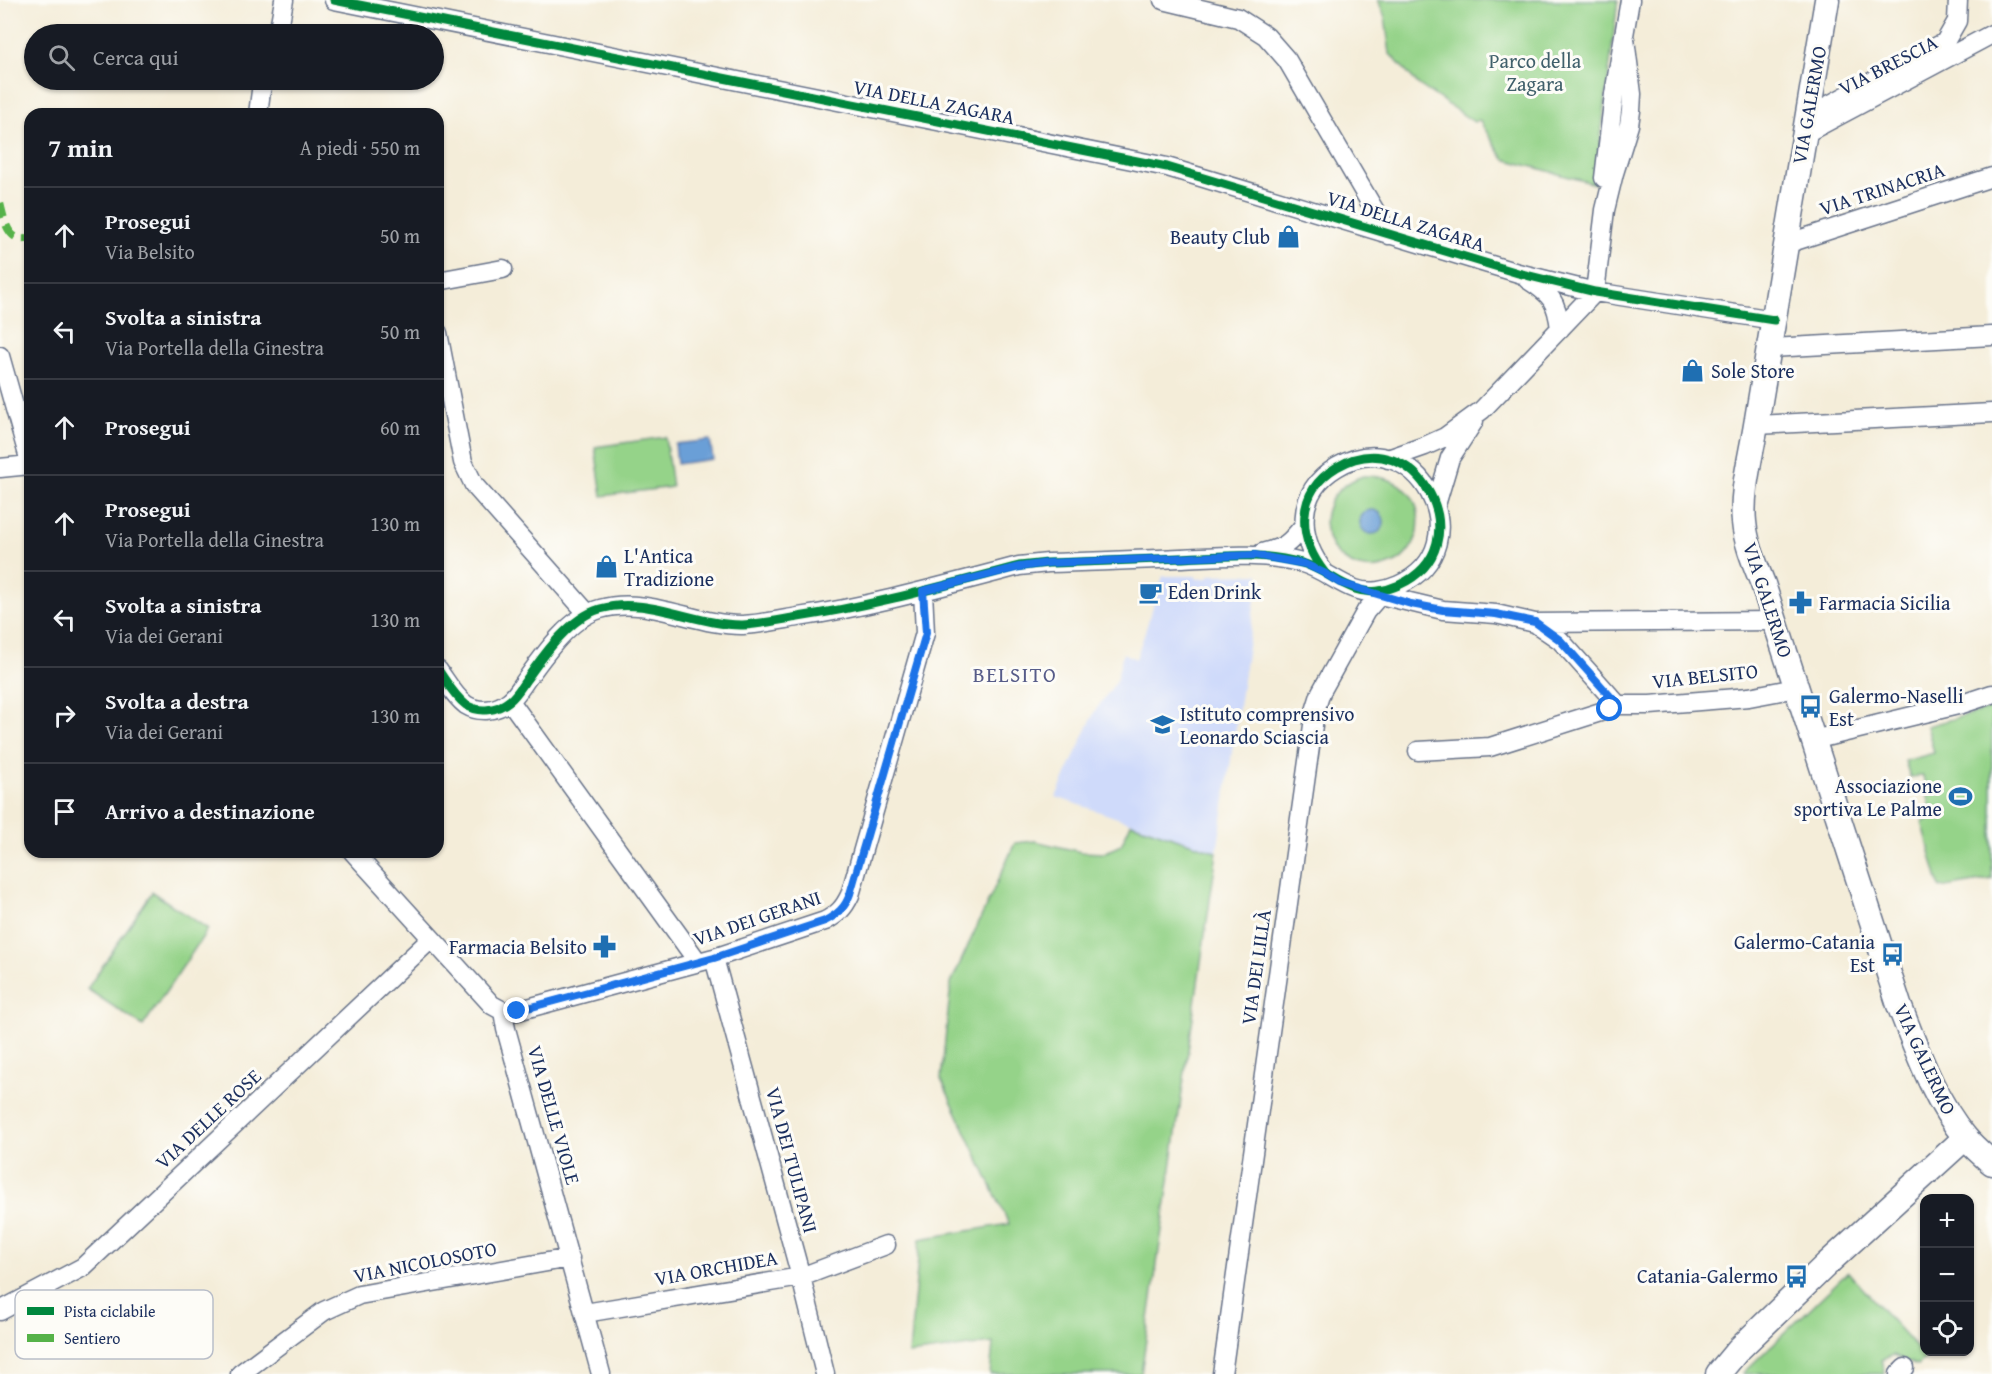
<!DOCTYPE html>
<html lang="it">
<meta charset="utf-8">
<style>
body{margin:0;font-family:"Gentium Book Plus",serif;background:#20242c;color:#f1f3f6}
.controls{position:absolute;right:18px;bottom:18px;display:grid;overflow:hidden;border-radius:12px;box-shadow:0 2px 4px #0004}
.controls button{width:54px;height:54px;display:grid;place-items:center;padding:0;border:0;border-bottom:2px solid #363941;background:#171b24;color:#f1f3f6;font:30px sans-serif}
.stop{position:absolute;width:18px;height:18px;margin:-14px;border:4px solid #1a73e8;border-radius:50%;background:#fff}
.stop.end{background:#1a73e8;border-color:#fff;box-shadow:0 2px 6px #0008}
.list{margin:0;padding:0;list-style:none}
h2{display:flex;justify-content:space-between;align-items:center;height:78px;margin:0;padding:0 24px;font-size:26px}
h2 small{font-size:20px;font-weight:400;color:#9ea1a6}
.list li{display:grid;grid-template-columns:39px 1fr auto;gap:18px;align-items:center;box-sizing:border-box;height:96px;padding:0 24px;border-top:2px solid #363941}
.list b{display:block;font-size:22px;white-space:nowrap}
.list p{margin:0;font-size:20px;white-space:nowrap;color:#9ea1a6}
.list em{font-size:20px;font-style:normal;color:#9ea1a6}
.icon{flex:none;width:33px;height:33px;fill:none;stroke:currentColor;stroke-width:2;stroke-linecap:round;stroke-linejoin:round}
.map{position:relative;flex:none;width:1992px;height:1374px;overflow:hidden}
.search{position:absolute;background:#171b24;box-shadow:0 2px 4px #0004;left:24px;top:24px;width:420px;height:66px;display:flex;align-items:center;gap:15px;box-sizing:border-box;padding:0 21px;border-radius:33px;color:#9ea1a6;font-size:22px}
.panel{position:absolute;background:#171b24;box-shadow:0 2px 4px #0004;left:24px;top:108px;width:420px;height:750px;border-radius:18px}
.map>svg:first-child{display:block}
.built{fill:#cfdafa}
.green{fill:#95d389;stroke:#588174;stroke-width:1.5;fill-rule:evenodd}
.water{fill:#6b9fd7;stroke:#43679a;stroke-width:1.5}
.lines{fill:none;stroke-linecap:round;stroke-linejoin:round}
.minor-casing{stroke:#677289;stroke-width:21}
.secondary-casing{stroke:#677289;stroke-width:27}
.minor{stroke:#fff;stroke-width:18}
.secondary{stroke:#fff;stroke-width:24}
.quiet{stroke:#55b248;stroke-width:8;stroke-dasharray:15 8;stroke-linecap:butt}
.cycleway-casing{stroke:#fdfcf7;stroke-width:13}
.cycleway{stroke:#00873e;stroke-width:9}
.route{stroke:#1a73e8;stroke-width:8}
.labels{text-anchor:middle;stroke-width:6;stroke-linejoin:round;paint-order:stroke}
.park-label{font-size:20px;fill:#40606b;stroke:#fdfcf7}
.street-label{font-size:20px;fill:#1b2f5e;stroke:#fdfcf7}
.poi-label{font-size:20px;fill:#1b2f5e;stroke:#fdfcf7;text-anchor:start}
.neighbourhood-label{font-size:21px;letter-spacing:1.5px;fill:#575c89;stroke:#fdfcf7}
.key{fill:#fdfcf7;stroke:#b9bec9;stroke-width:1.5}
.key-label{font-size:16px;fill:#1b2f5e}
</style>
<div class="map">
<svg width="1992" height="1374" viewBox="0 0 1992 1374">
<rect width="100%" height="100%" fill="#fdfcf7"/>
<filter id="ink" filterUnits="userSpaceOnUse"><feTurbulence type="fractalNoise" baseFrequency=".0167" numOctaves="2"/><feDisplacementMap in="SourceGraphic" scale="12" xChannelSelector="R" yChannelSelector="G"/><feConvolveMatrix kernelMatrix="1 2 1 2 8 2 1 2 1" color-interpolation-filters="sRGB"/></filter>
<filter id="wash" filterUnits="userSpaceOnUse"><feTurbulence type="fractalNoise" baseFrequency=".008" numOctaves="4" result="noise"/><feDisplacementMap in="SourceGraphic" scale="24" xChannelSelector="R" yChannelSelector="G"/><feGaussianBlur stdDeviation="1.35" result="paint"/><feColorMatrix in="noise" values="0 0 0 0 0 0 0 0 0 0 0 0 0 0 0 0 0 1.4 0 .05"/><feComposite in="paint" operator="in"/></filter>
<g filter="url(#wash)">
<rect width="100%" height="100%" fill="#f4edd9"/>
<path class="built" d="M1259,574L1217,852L1056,797L1095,711L1116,682L1123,653L1136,659L1163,576H1196L1197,579L1209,578V575Z"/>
<path class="green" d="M1378,0H1618L1595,184L1504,159L1479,120L1474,122L1419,85L1390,54L1385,17Z
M665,437L672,487L602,496L595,447Z
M1363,476C1397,475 1423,494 1418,531C1415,544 1406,558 1394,563C1332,591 1292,501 1363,476ZM1372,510L1381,515L1384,522L1361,525C1359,517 1364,512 1372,510Z
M1992,708V879L1940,888L1922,822L1933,818L1923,776L1910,777L1905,761L1934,753L1927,726Z
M1131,823L1217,852L1141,1374H990L993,1343L909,1354L920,1239L1009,1224L941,1079L951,983L1015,843L1035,841L1081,852L1104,853L1121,845Z
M152,892L208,929L143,1026L87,989Z
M1848,1272L1926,1358L1917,1366L1894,1355L1881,1360L1885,1374H1742Z"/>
<path class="water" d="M710,440L713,459L677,464L675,444Z
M1360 522a12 12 0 1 1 24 0a12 12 0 1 1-24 0Z"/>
</g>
<g filter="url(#ink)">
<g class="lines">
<defs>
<path id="minor" d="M334,0L1167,167L1518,273L1595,292L1774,320
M1163,0L1238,18L1266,36L1287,60L1389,235
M278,34L284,0
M258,114L261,91L264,80
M1807,117L1945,42L1957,21L1958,0
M1804,134L1992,34
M1604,178L1614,94L1630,0
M1786,244L1992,177
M1527,279C1551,294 1557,301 1560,329
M438,281L503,269
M438,333L463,462L474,485L588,614
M1769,348L1992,336
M0,356L30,462
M1756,425L1992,413
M1388,459L1425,446L1445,437L1482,410L1595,292L1605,210L1614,173L1629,125L1631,111L1632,94L1625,39
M0,468L30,465
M1436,505L1450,458L1474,421
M1262,553C1286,547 1289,544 1304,525
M1372,593L1443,610L1496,614L1535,623L1775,621
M1535,623L1560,640L1618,705
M438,670C446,681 454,696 466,705C479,713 497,711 509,701C516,696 521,687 526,680C544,655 569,618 600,609C647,595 696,626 743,625C761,624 780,620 798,617C872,606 946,585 1019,566L1048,563C1092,562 1136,560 1180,558C1221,556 1262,552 1302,563C1321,568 1336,582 1355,589C1369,594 1386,591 1399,585C1485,546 1416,419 1337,467C1295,492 1297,538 1325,573
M510,701L698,962
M1813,740L1962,704L1992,694
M1418,751L1490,747L1610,709L1618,705H1650L1749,697L1796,688
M353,852L492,1005L503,1011
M714,958L801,1277L825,1374
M503,1011H517L714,958L825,921C838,914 844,908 850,895L925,633L923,591
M503,1011L506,1029L601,1374
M0,1311L83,1267L431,939
M585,1313L801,1277L886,1245
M240,1374L324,1311L359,1295L570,1258
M1222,1374L1315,711L1321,692L1366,611L1380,595L1390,589
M1899,1374L1905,1368"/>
<path id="secondary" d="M1827,0L1756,425C1751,456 1741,491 1744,522C1746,544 1755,564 1763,584L1899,1005C1917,1050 1934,1100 1965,1137C1973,1147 1983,1155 1992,1163
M1718,1374L1738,1350L1828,1263L1965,1138"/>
</defs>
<use href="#minor" class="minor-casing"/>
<use href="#secondary" class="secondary-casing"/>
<use href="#minor" class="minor"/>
<use href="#secondary" class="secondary"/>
<path class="quiet" d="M0,203C4,219 8,245 30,238"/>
<defs>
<path id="cycleway" d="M334,0L1167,167L1518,273L1595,292L1774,320
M438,670C446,681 454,696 466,705C479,713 497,711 509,701C516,696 521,687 526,680C544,655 569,618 600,609C647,595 696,626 743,625C761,624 780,620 798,617C872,606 946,585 1019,566L1048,563C1092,562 1136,560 1180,558C1221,556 1262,552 1302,563C1321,568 1336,582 1355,589C1369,594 1386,591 1399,585C1485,546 1416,419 1337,467C1295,492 1297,538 1325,573"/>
</defs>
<use href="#cycleway" class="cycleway-casing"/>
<use href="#cycleway" class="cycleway"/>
</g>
</g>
<g class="lines" filter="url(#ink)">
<path class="route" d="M517,1011L714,958L825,921C838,914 845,908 850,894L926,633L923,591L1019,567L1048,563L1255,555L1305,564L1324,573L1340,583L1411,604L1443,610L1496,614L1535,622L1560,640L1618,705L1610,709"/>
</g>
<defs>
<symbol id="shop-bare" viewBox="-9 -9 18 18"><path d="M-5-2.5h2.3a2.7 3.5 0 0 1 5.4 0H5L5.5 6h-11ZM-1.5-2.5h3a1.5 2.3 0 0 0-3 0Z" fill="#1f6fb2" stroke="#fdfcf7" stroke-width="2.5" paint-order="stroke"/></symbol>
<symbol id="cafe-bare" viewBox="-9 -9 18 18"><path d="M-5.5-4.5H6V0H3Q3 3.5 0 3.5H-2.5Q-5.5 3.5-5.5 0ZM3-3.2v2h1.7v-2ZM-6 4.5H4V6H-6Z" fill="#1f6fb2" stroke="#fdfcf7" stroke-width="2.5" paint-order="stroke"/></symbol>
<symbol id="pharmacy-bare" viewBox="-9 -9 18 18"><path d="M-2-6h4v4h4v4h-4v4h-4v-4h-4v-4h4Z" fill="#1f6fb2" stroke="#fdfcf7" stroke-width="2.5" paint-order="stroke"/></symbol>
<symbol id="bus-bare" viewBox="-9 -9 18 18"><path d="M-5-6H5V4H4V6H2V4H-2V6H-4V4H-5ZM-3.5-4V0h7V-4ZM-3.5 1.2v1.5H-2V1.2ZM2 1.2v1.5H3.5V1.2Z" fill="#1f6fb2" stroke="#fdfcf7" stroke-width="2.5" paint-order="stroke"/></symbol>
<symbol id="school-bare" viewBox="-9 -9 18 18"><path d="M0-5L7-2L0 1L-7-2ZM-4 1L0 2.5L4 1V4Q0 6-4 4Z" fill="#1f6fb2" stroke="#fdfcf7" stroke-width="2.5" paint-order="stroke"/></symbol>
<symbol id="stadium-bare" viewBox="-9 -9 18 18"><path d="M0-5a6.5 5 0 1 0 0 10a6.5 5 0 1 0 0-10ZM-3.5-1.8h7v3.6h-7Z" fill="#1f6fb2" stroke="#fdfcf7" stroke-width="2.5" paint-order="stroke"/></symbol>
</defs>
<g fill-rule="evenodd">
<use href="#shop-bare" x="1272" y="220" width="33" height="33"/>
<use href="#shop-bare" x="1676" y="354" width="33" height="33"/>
<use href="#shop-bare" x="590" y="550" width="33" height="33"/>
<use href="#cafe-bare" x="1134" y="576" width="33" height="33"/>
<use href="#pharmacy-bare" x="1784" y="586" width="33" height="33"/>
<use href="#bus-bare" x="1794" y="690" width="33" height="33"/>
<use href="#school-bare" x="1146" y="708" width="33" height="33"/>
<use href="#stadium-bare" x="1944" y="780" width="33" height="33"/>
<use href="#pharmacy-bare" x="588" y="930" width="33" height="33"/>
<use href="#bus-bare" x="1876" y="938" width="33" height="33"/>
<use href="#bus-bare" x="1780" y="1260" width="33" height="33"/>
</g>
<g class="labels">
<g class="park-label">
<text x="1535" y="68">Parco della<tspan x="1535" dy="23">Zagara</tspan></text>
</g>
<g class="street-label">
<text transform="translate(1888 65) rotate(-27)" y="7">VIA BRESCIA</text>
<text transform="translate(934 102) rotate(11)" y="7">VIA DELLA ZAGARA</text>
<text transform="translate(1809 105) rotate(-80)" y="7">VIA GALERMO</text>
<text transform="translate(1882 189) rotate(-18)" y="7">VIA TRINACRIA</text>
<text transform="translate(1406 221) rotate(17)" y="7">VIA DELLA ZAGARA</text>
<text transform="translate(1768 600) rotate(72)" y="7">VIA GALERMO</text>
<text transform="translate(1705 676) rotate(-6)" y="7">VIA BELSITO</text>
<text transform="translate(757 918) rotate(-19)" y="7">VIA DEI GERANI</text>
<text transform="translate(1256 967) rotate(-82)" y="7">VIA DEI LILLÀ</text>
<text transform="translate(1925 1059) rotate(65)" y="7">VIA GALERMO</text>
<text transform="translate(554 1115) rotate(74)" y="7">VIA DELLE VIOLE</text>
<text transform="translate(208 1119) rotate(-43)" y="7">VIA DELLE ROSE</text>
<text transform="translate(792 1160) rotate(75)" y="7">VIA DEI TULIPANI</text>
<text transform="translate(425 1262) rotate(-11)" y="7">VIA NICOLOSOTO</text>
<text transform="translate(716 1268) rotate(-10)" y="7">VIA ORCHIDEA</text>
</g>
<g class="poi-label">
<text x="1270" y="244" text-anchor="end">Beauty Club</text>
<text x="1711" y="378">Sole Store</text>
<text x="624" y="563">L'Antica<tspan x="624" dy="23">Tradizione</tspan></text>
<text x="1168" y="599">Eden Drink</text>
<text x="1819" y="610">Farmacia Sicilia</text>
<text x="1829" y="703">Galermo-Naselli<tspan x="1829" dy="23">Est</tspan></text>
<text x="1180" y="721">Istituto comprensivo<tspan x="1180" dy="23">Leonardo Sciascia</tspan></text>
<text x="1942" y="793" text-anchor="end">Associazione<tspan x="1942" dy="23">sportiva Le Palme</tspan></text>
<text x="1875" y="949" text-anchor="end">Galermo-Catania<tspan x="1875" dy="23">Est</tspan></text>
<text x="587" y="954" text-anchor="end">Farmacia Belsito</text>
<text x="1778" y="1283" text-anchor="end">Catania-Galermo</text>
</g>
<g class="neighbourhood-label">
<text x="1015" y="682">BELSITO</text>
</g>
</g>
<rect x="15" y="1290" width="198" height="69" rx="9" class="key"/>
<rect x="27" y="1307" width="27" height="8" fill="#00873e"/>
<rect x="27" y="1334" width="27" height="8" fill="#55b248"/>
<g class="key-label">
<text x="64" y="1317">Pista ciclabile</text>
<text x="64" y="1344">Sentiero</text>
</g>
</svg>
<div class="controls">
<button>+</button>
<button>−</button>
<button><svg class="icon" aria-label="locate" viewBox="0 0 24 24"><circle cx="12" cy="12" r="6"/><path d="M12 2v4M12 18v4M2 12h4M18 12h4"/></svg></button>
</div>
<div class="stop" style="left:1610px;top:709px"></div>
<div class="stop end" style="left:517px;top:1011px"></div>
<div class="search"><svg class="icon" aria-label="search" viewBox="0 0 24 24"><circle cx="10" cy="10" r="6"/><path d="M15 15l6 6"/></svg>Cerca qui</div>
<section class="panel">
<h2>7 min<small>A piedi · 550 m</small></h2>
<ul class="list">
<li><svg class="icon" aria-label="ahead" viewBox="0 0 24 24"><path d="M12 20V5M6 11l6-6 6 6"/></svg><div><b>Prosegui</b><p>Via Belsito</p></div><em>50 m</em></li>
<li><svg class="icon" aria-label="left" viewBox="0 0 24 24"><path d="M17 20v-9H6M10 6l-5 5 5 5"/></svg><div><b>Svolta a sinistra</b><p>Via Portella della Ginestra</p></div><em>50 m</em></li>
<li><svg class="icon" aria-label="ahead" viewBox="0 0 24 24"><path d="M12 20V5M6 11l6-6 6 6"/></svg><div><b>Prosegui</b></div><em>60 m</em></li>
<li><svg class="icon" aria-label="ahead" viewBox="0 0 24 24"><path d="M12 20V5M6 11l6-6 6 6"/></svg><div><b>Prosegui</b><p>Via Portella della Ginestra</p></div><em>130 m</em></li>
<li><svg class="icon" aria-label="left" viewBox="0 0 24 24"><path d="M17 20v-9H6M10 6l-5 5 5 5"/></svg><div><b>Svolta a sinistra</b><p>Via dei Gerani</p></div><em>130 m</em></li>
<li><svg class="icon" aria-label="right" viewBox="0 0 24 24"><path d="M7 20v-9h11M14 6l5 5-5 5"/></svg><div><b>Svolta a destra</b><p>Via dei Gerani</p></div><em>130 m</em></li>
<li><svg class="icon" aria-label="arrive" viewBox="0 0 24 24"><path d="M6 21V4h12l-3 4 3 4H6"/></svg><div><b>Arrivo a destinazione</b></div></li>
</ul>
</section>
</div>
